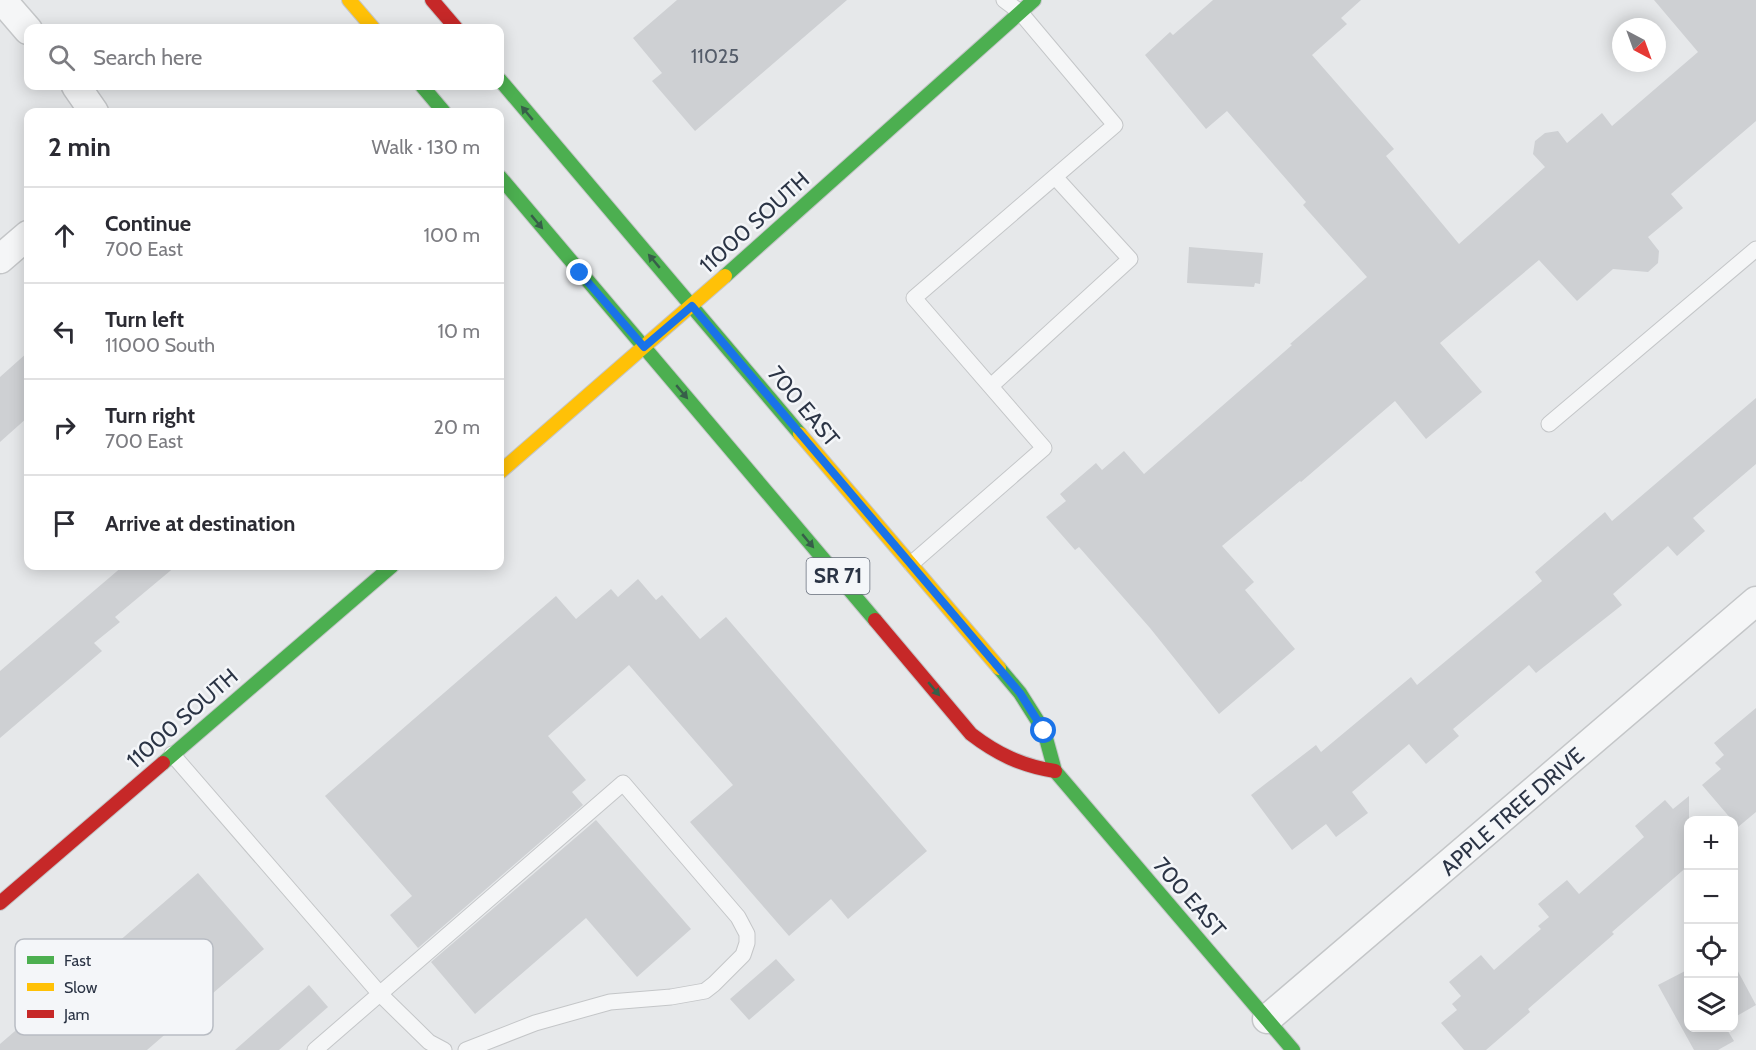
<!DOCTYPE html>
<meta charset="utf-8">
<style>
body{margin:0;font-family:Cabin,sans-serif;background:#f2f2f3;color:#2b2b33}
.controls{position:absolute;right:18px;bottom:18px;display:grid;overflow:hidden;border-radius:12px;box-shadow:0 3px 15px #0003}
.controls button{width:54px;height:54px;display:grid;place-items:center;padding:0;border:0;border-bottom:2px solid #e1e1e2;background:#fff;color:#2b2b33;font:30px sans-serif}
.compass{position:absolute;left:1612px;top:18px;width:54px;height:54px;border-radius:50%;background:#fff;box-shadow:0 3px 15px #0003;rotate:139deg}
.stop{position:absolute;width:18px;height:18px;margin:-14px;border:4px solid #1a73e8;border-radius:50%;background:#fff}
.stop.end{background:#1a73e8;border-color:#fff;box-shadow:0 2px 6px #0008}
.list{margin:0;padding:0;list-style:none}
h2{display:flex;justify-content:space-between;align-items:center;height:78px;margin:0;padding:0 24px;font-size:26px}
h2 small{font-size:20px;font-weight:400;color:#7c7c81}
.list li{display:grid;grid-template-columns:39px 1fr auto;gap:18px;align-items:center;box-sizing:border-box;height:96px;padding:0 24px;border-top:2px solid #e1e1e2}
.list b{display:block;font-size:22px;white-space:nowrap}
.list p{margin:0;font-size:20px;white-space:nowrap;color:#7c7c81}
.list em{font-size:20px;font-style:normal;color:#7c7c81}
.icon{flex:none;width:33px;height:33px;fill:none;stroke:currentColor;stroke-width:2;stroke-linecap:round;stroke-linejoin:round}
.map{position:relative;flex:none;width:1756px;height:1050px;overflow:hidden}
.search{position:absolute;background:#fff;box-shadow:0 3px 15px #0003;left:24px;top:24px;width:480px;height:66px;display:flex;align-items:center;gap:15px;box-sizing:border-box;padding:0 21px;border-radius:12px;color:#7c7c81;font-size:22px}
.panel{position:absolute;background:#fff;box-shadow:0 3px 15px #0003;left:24px;top:108px;width:480px;height:462px;border-radius:12px}
.map>svg:first-child{display:block}
.building{fill:#ced0d3}
.lines{fill:none;stroke-linecap:round;stroke-linejoin:round}
.lane-casing{stroke:#c4c6c8;stroke-width:17}
.street-casing{stroke:#c4c6c8;stroke-width:31}
.fast-casing{stroke:#c4c6c8;stroke-width:16}
.slow-casing{stroke:#c4c6c8;stroke-width:16}
.jam-casing{stroke:#c4c6c8;stroke-width:16}
.lane{stroke:#f5f6f7;stroke-width:15}
.street{stroke:#f5f6f7;stroke-width:28}
.fast{stroke:#4caf50;stroke-width:14}
.slow{stroke:#ffc107;stroke-width:14}
.jam{stroke:#c62828;stroke-width:14}
.oneway{fill:#375f49}
.route{stroke:#1a73e8;stroke-width:8}
.labels{text-anchor:middle;stroke-width:5;stroke-linejoin:round;paint-order:stroke}
.number-label{font-size:20px;fill:#545c69}
.shield{fill:#f4f6f9;stroke:#676e7b;stroke-width:1.5}
.shield-label{font-size:21px;font-weight:bold;fill:#2b3445}
.street-label{font-size:22px;fill:#2b3445;stroke:#f4f6f9}
.key{fill:#f4f6f9;stroke:#b8bcc3;stroke-width:1.5}
.key-label{font-size:16px;fill:#2b3445}
</style>
<div class="map">
<svg width="1756" height="1050" viewBox="0 0 1756 1050">
<rect width="100%" height="100%" fill="#e6e8ea"/>
<path class="building" d="M677,0H847L695,131L652,81L662,73L633,38Z
M1213,0H1361L1341,18L1347,24L1312,55L1394,149L1386,156L1459,244L1545,167L1533,154L1535,141L1545,133L1558,131L1567,143L1602,113L1612,126L1698,52L1654,0H1756V121L1671,194L1683,208L1648,237L1659,251L1658,263L1648,272L1613,269L1577,301L1539,260L1440,343L1482,392L1426,439L1395,401L1301,482L1300,481L1222,546L1254,582L1245,590L1295,649L1219,714L1150,628L1079,547L1075,550L1046,517L1066,501L1060,494L1096,463L1102,470L1124,451L1144,474L1292,345L1290,344L1367,277L1303,205L1306,202L1227,111L1206,129L1145,55L1170,32L1173,35Z
M1189,247L1263,253L1260,284L1255,283L1254,287L1187,283Z
M28,352V417L0,442V377Z
M1756,398V464L1693,518L1705,531L1677,556L1668,546L1613,594L1622,605L1536,673L1529,665L1453,729L1459,736L1426,764L1409,744L1352,792L1368,813L1336,837L1326,824L1292,850L1251,795L1316,745L1321,752L1411,677L1417,685L1542,581L1535,572L1605,512L1612,521Z
M123,566H176L115,617L120,622L94,643L102,651L0,738V671Z
M638,579L656,600L662,595L700,639L726,617L927,851L848,919L831,899L789,936L690,822L733,785L629,665L548,736L586,780L572,792L583,805L418,948L390,915L412,896L325,796L556,596L576,619L611,589L618,597Z
M1756,708V812L1738,827L1702,785L1721,769L1715,763L1724,755L1714,743Z
M1689,796V865L1612,932L1614,934L1528,1009L1530,1012L1486,1050H1464L1441,1023L1457,1010L1452,1004L1461,996L1449,982L1481,955L1494,970L1541,929L1538,926L1549,917L1538,904L1567,880L1579,894L1644,837L1635,826L1665,800L1673,809Z
M596,820L691,929L637,977L586,918L475,1014L431,962Z
M198,873L264,949L147,1050H0V1044Z
M776,959L795,980L749,1020L730,999Z
M1734,964L1756,1005L1735,1017L1738,1021L1734,1023Z
M1689,969V1028H1726L1734,1041L1718,1050H1694L1658,985Z
M309,985L328,1007L279,1050H235Z"/>
<g class="lines">
<defs>
<path id="lane" d="M991,386L1130,259L1056,178
M1549,424L1756,249
M911,564L1044,448L914,298L1115,125L1020,12L1004,0
M172,754L380,994L429,1042L444,1050
M315,1050L623,783L738,917L747,934V943L743,955L714,984L705,991L671,997L610,1002L535,1023L466,1050"/>
<path id="street" d="M2,0L28,30
M76,86L94,112
M0,259L28,235
M1267,1019L1756,601"/>
<path id="fast" d="M500,80L800,434
M422,86L444,112
M500,177L875,620
M725,276L1034,0
M999,668L1020,693L1044,731L1055,771L1293,1050
M163,763L392,566"/>
<path id="slow" d="M349,0L373,28
M800,434L999,668
M500,472L725,276"/>
<path id="jam" d="M432,0L456,28
M875,620L971,734C997,754 1022,766 1055,771
M0,903L163,763"/>
</defs>
<use href="#lane" class="lane-casing"/>
<use href="#street" class="street-casing"/>
<use href="#fast" class="fast-casing"/>
<use href="#slow" class="slow-casing"/>
<use href="#jam" class="jam-casing"/>
<use href="#lane" class="lane"/>
<use href="#street" class="street"/>
<use href="#fast" class="fast"/>
<use href="#slow" class="slow"/>
<use href="#jam" class="jam"/>
</g>
<defs><path id="oneway-solid" d="M-6-.8H1V-3.2L6.5 0L1 3.2V.8H-6Z" transform="scale(1.5)"/></defs>
<g class="oneway">
<use href="#oneway-solid" transform="translate(527 113) rotate(-130)"/>
<use href="#oneway-solid" transform="translate(537 222) rotate(50)"/>
<use href="#oneway-solid" transform="translate(654 261) rotate(-130)"/>
<use href="#oneway-solid" transform="translate(682 392) rotate(50)"/>
<use href="#oneway-solid" transform="translate(808 541) rotate(50)"/>
<use href="#oneway-solid" transform="translate(934 689) rotate(50)"/>
</g>
<g class="lines">
<path class="route" d="M580,273L644,347L692,306L1020,693L1044,731"/>
</g>
<g class="labels">
<g class="number-label">
<text x="715" y="63">11025</text>
</g>
<rect class="shield" x="806.5" y="558" width="63" height="36" rx="4.5"/>
<g class="shield-label">
<text x="838" y="583">SR 71</text>
</g>
<g class="street-label">
<text transform="translate(754 222) rotate(-42)" y="8">11000 SOUTH</text>
<text transform="translate(804 406) rotate(50)" y="8">700 EAST</text>
<text transform="translate(182 718) rotate(-41)" y="8">11000 SOUTH</text>
<text transform="translate(1512 811) rotate(-41)" y="8">APPLE TREE DRIVE</text>
<text transform="translate(1190 897) rotate(49)" y="8">700 EAST</text>
</g>
</g>
<rect x="15" y="939" width="198" height="96" rx="9" class="key"/>
<rect x="27" y="956" width="27" height="8" fill="#4caf50"/>
<rect x="27" y="983" width="27" height="8" fill="#ffc107"/>
<rect x="27" y="1010" width="27" height="8" fill="#c62828"/>
<g class="key-label">
<text x="64" y="966">Fast</text>
<text x="64" y="993">Slow</text>
<text x="64" y="1020">Jam</text>
</g>
</svg>
<div class="controls">
<button>+</button>
<button>−</button>
<button><svg class="icon" aria-label="locate" viewBox="0 0 24 24"><circle cx="12" cy="12" r="6"/><path d="M12 2v4M12 18v4M2 12h4M18 12h4"/></svg></button>
<button><svg class="icon" aria-label="layers" viewBox="0 0 24 24"><path d="M12 4l9 5-9 5-9-5zM3 14l9 5 9-5"/></svg></button>
</div>
<svg class="compass" viewBox="-18 -18 36 36"><path d="M0-13l5 13h-10z" fill="#e53935"/><path d="M0 13l5-13h-10z" fill="#7c7c81"/></svg>
<div class="stop" style="left:1044px;top:731px"></div>
<div class="stop end" style="left:580px;top:273px"></div>
<div class="search"><svg class="icon" aria-label="search" viewBox="0 0 24 24"><circle cx="10" cy="10" r="6"/><path d="M15 15l6 6"/></svg>Search here</div>
<section class="panel">
<h2>2 min<small>Walk · 130 m</small></h2>
<ul class="list">
<li><svg class="icon" aria-label="ahead" viewBox="0 0 24 24"><path d="M12 20V5M6 11l6-6 6 6"/></svg><div><b>Continue</b><p>700 East</p></div><em>100 m</em></li>
<li><svg class="icon" aria-label="left" viewBox="0 0 24 24"><path d="M17 20v-9H6M10 6l-5 5 5 5"/></svg><div><b>Turn left</b><p>11000 South</p></div><em>10 m</em></li>
<li><svg class="icon" aria-label="right" viewBox="0 0 24 24"><path d="M7 20v-9h11M14 6l5 5-5 5"/></svg><div><b>Turn right</b><p>700 East</p></div><em>20 m</em></li>
<li><svg class="icon" aria-label="arrive" viewBox="0 0 24 24"><path d="M6 21V4h12l-3 4 3 4H6"/></svg><div><b>Arrive at destination</b></div></li>
</ul>
</section>
</div>
